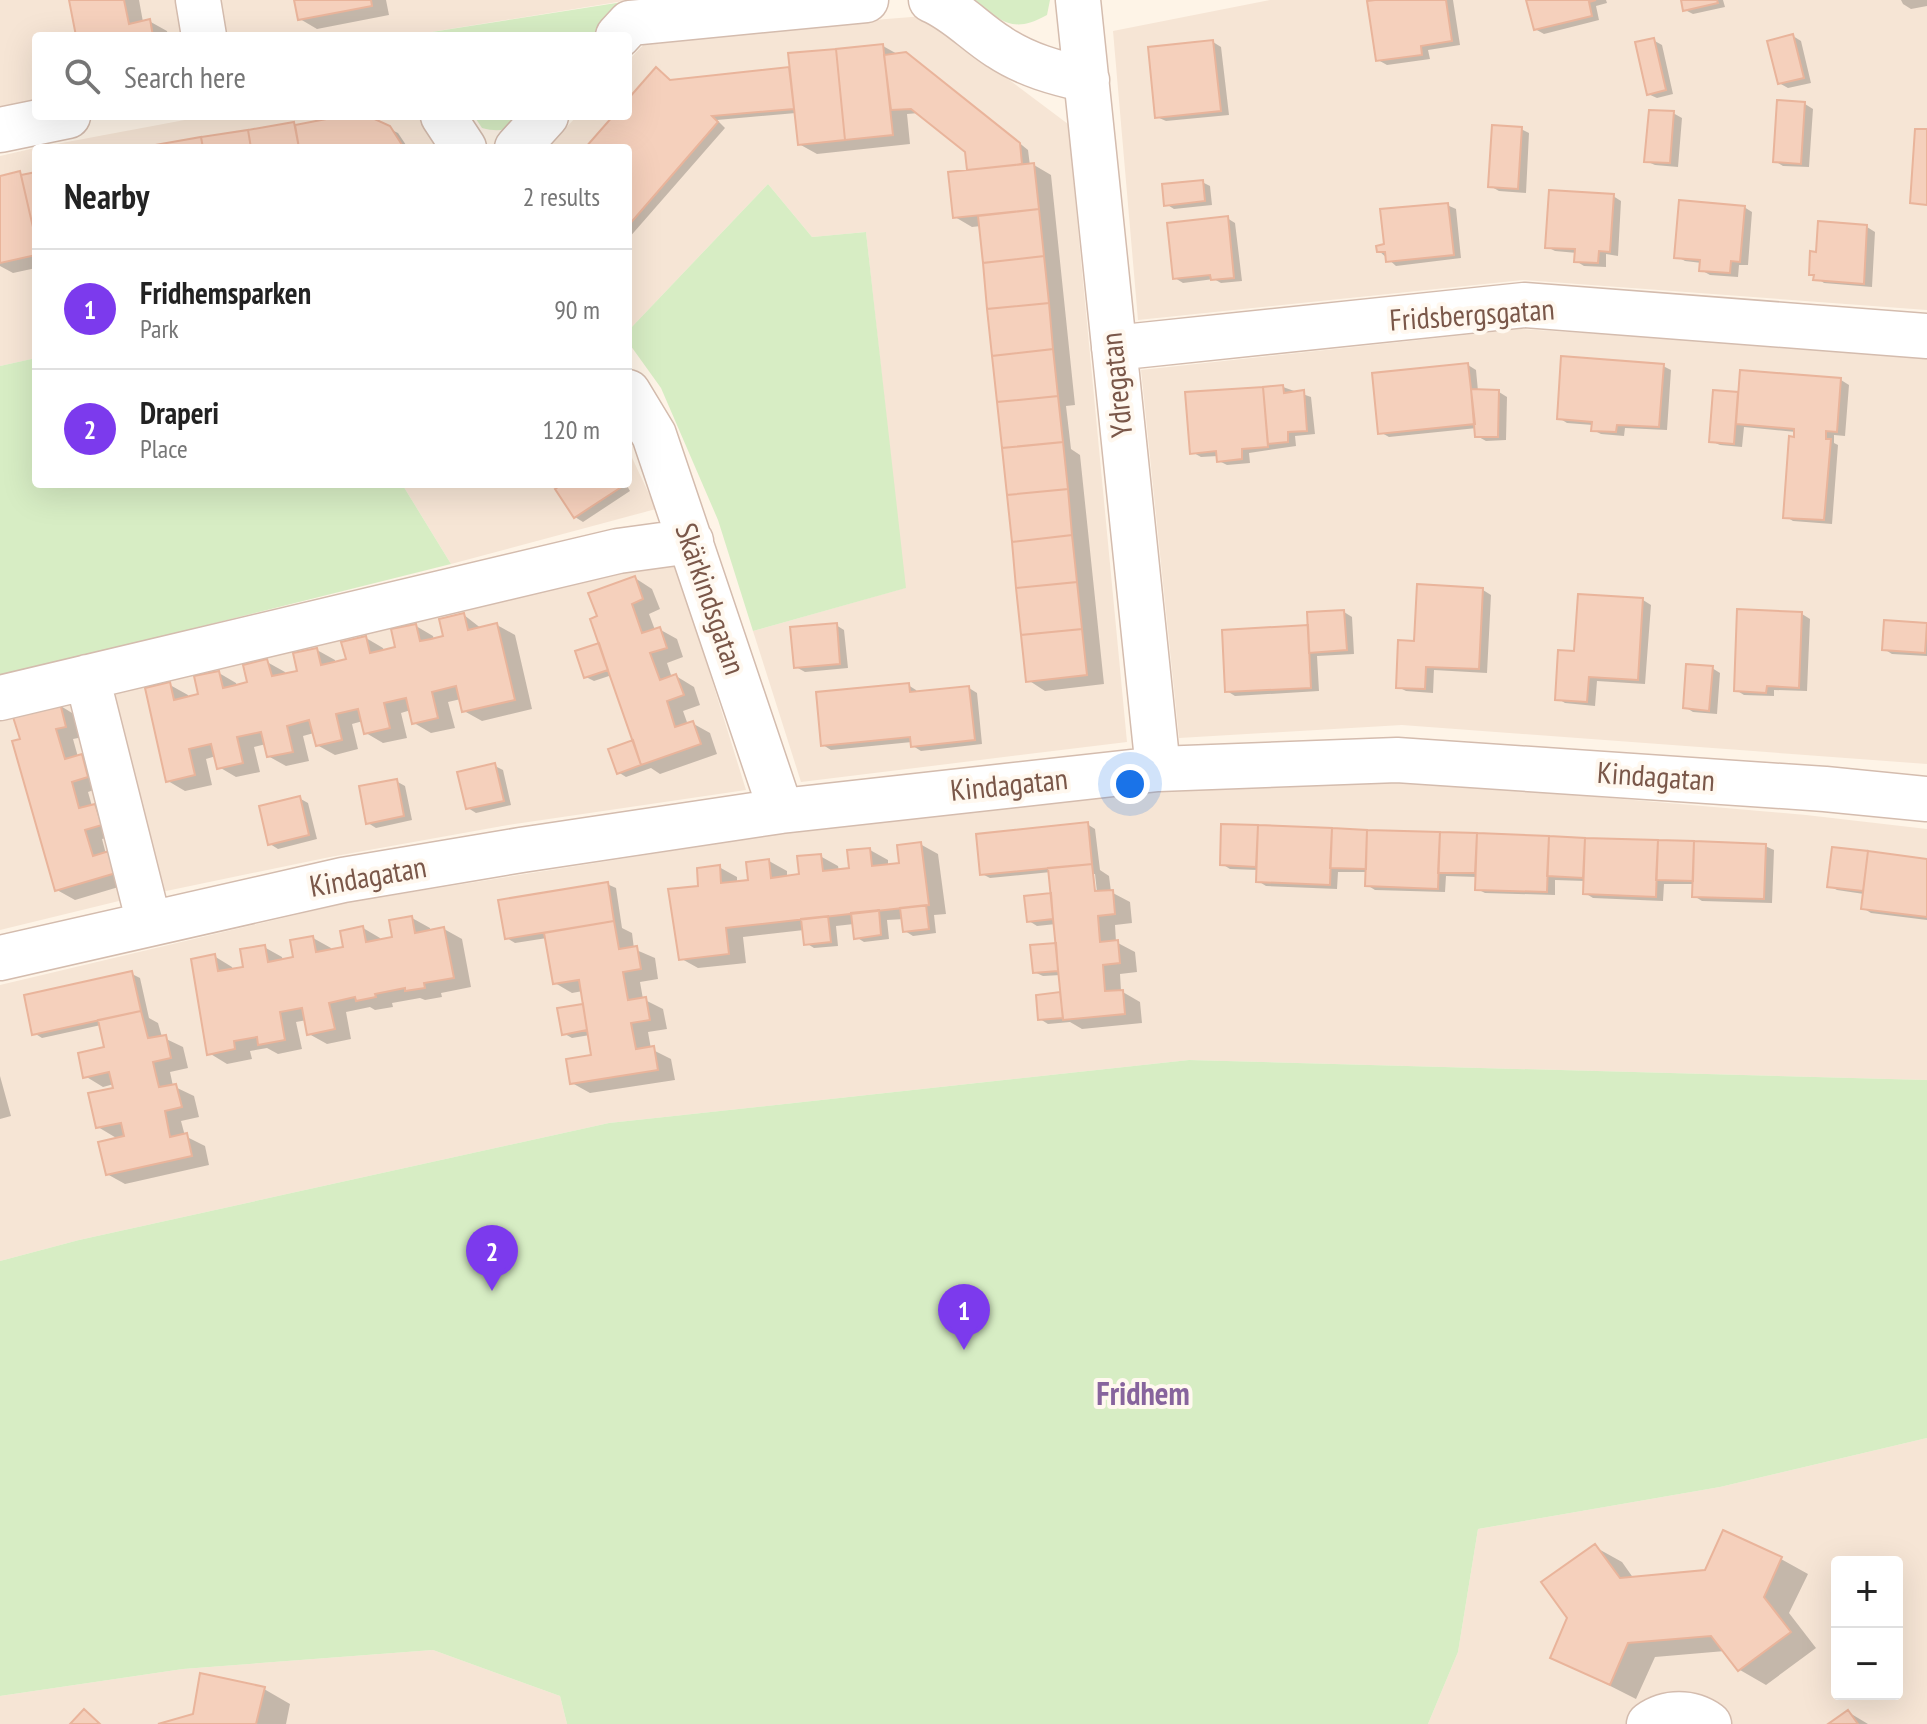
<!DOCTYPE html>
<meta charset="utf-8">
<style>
body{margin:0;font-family:"PT Sans Narrow",sans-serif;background:#f6f6f6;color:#222}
.controls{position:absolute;right:24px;bottom:24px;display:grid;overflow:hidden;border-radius:8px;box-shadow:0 8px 32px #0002}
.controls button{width:72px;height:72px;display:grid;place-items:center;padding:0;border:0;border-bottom:2px solid #e0e0e0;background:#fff;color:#222;font:40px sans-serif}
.you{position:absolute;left:1130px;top:784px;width:28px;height:28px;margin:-20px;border:6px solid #fff;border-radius:50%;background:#1a73e8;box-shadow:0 0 0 12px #1a73e833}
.badge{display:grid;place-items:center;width:52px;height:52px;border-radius:50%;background:#7c3aed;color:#fff;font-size:26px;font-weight:700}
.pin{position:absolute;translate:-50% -66px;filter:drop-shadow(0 2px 4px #0008)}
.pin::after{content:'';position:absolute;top:42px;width:28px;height:24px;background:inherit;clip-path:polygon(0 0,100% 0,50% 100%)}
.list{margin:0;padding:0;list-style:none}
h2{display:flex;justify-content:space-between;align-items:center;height:104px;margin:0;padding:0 32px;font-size:34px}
h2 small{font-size:26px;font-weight:400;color:#767676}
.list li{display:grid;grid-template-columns:52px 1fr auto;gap:24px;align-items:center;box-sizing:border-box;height:120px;padding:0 32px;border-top:2px solid #e0e0e0}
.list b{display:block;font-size:30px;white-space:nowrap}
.list p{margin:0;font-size:26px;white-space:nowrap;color:#767676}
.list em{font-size:26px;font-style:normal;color:#767676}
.icon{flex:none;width:44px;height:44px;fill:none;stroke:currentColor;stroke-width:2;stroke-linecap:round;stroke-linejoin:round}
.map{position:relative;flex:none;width:1927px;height:1724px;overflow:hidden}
.search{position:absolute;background:#fff;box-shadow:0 8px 32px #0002;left:32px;top:32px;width:600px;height:88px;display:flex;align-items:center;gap:20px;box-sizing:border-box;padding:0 28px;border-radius:8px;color:#767676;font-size:30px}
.panel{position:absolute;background:#fff;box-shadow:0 8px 32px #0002;left:32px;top:144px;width:600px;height:344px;border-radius:8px}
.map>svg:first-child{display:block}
.residential{fill:#f6e5d5;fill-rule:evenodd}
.green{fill:#d7edc4}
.shadow{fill:#0003;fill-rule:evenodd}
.building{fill:#f5d0bc;stroke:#e9b49b;stroke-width:2}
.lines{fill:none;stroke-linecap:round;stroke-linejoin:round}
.minor-casing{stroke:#d4bcae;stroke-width:47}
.minor{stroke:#fff;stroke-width:44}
.labels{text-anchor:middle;stroke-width:8;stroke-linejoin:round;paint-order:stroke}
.street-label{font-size:30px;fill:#7a5749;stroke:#fff8ef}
.neighbourhood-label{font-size:32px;font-weight:bold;fill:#87649d;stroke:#fff8ef}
</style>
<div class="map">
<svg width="1927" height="1724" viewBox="0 0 1927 1724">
<rect width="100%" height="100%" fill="#fef4e7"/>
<path class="residential" d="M0,0H192L198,36H36V100L0,107Z
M212,0H630L419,34L390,36H220Z
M1270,0H1927V310L1523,280L1138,320L1113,31Z
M924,16L1068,124L1127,742L801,782L753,631L905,588L866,232L812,237L768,184L628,331V148H547L577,116H628V61L650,38Z
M206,116H418L439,148H36V358L0,366V156L35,148Z
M1521,329L1927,354V764L1402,725L1179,738L1141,370Z
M628,449L656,509L451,564L402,484H628Z
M674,558L746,790L508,825L330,857L123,900L0,930V714Z
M1402,780L1806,815L1927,829V1080L1189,1060L609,1123L79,1240L0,1261V985L350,902L790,832L1173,790Z
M1927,1438V1724H1428L1458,1652L1478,1529L1720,1487ZM1837,1562H1897V1694H1837Z
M433,1650L560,1696L567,1724H0V1696L183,1669Z"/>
<path class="green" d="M973,0H1050L1047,15C1011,35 1002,20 973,0Z
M629,1L598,36H420L419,34Z
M474,116H524C511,130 501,133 482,128Z
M768,184L812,237L866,232L906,588L753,631L718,520L661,388L628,342V331Z
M36,358V484H402L451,564L0,677V366Z
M1189,1060L1927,1080V1438L1720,1487L1478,1529L1458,1652L1428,1724H567L560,1696L433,1650L183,1669L0,1696V1261L79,1240L609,1123Z"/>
<path class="shadow" d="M71,0H139L143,22L149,21L167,31L168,36H78Z
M296,0H386L389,15L317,29L300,19Z
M1388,0H1453L1460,45L1428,50L1430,59L1387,65L1378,60Z
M1528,0H1606L1607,3L1596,6L1599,20L1544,34L1535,29Z
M1683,0H1723L1725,7L1693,14L1685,10Z
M1901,0H1927V6L1911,9L1903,4Z
M1793,36L1801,41L1811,83L1788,88L1779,83Z
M1653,40L1662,45L1673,94L1657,98L1648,94Z
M1213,42L1221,47L1229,115L1166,121L1157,117Z
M883,46L899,55L906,54L915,59L1028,150L1030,166L1034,165L1051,175L1075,405L1066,406L1071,449L1080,455L1104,684L1045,691L1028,680L981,226L972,227L955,217L973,171L969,169L967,151L919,113L907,114L910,144L817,154L799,144L796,113L717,120L725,128L628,239V148H587L615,116H628V102L664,75L672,82L791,68Z
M1805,104L1813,109L1809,167L1783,166L1775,161Z
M1673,113L1682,118L1678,167L1655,165L1646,161Z
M353,116H363L398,133L408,148H149Z
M1521,129L1529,133L1526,193L1499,191L1490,186Z
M19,173L24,176L36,174V268L13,273L0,266V178Z
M1202,182L1210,186L1212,205L1174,209L1166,204Z
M1613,196L1621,201L1618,256L1606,254V267L1584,266L1576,261L1577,253L1555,251L1547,247Z
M1447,205L1456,209L1461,258L1396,266L1379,251Z
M1744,207L1752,212L1748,265H1739L1738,277L1710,275L1701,270L1702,263L1685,261L1676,256Z
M1227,218L1235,223L1242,281L1221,283L1214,279L1183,283L1175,278Z
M1867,227L1875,232L1872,287L1824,283L1811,274L1818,254Z
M1468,365L1476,370L1478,391L1499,392L1507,397L1506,440L1486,441L1477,436V428L1389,437L1380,432Z
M1663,366L1671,370L1667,430L1625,428L1624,436L1601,434L1593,430V425L1567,423L1559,418Z
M1841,380L1849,385L1845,436L1834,435V443L1838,445L1832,524L1793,521L1785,516L1796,432L1744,427L1742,447L1720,445L1711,441L1715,393L1740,394Z
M1283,387L1311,397L1315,434L1295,436L1296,446L1249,453L1250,463L1227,465L1219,461L1218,456L1201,457L1192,452L1187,394Z
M559,484H626L630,491L583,522L575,517Z
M635,578L652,589L660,609L649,614L655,630L659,629L677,639L683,657L667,663L672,678L676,676L694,687L700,705L683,711L688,725L692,723L710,733L717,754L660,774L651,768L626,777L618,772L636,744L612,675L594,681L586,677L601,644L599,618Z
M1483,590L1491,595L1487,673L1434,670L1433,693L1406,691L1398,687L1416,643Z
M1580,596L1643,600L1651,605L1645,684L1597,681L1595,706L1565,703L1557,698L1576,653Z
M1344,612L1352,617L1354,654L1317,656L1319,691L1235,696L1227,691L1310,627Z
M1802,614L1810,619L1807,691L1774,690V696L1744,695L1736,690Z
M464,615L482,629L497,625L515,635L532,709L482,721L464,711L461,699L448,702L455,728L431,733L414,723L411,710L401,713L407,738L383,743L366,733L363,721L352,724L358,749L335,755L317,745L314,733L303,736L309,761L286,766L268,756L266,744L254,747L260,772L236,777L219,767L216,756L206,759L212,785L185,791L168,781L170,685L188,695V698L201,695L219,673L236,683L237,686L249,683L267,662L285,672L286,675L299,672L317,650L335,660V663L348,660L366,638L383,648L384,651L398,648L416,626L433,636L434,640L446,637Z
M1886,622L1927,625V656L1892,654L1884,649Z
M836,625L844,630L848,668L805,672L796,667Z
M1712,668L1720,673L1717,714L1693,712L1685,707Z
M908,685L916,690L917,693L969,688L977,693L982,744L921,751L913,746L912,742L831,750L823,745Z
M59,705L77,716L83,737L73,739L78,757L82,756L99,766L105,786L88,792L92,806L113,816L118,835L102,839L106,854L132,883L75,900L57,890L22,740Z
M495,766L503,770L511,805L476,813L468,808Z
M396,781L405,786L412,820L376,828L368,823Z
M299,798L308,803L317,839L278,849L270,844Z
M1087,824L1095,829L1100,870L1109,876L1111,892L1130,902L1132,923L1115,925L1116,942L1135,952L1137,972L1120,974L1121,991L1140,1002L1142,1023L1082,1029L1070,1022L1048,1024L1040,1019L1038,997L1062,994L1061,975L1043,976L1034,972L1058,945L1056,924L1037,926L1029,921L1053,897L1051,872L990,878L982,874ZM1091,874H1095L1098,901H1094Z
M1223,826L1765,846L1774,850L1772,903L1702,901L1694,896V884H1664L1663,901L1593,898L1585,893V881L1555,880V895L1485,893L1477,889V877L1446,876L1445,892L1375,890L1367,885V872H1338L1337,889L1266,886L1258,881V870L1230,869L1222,864Z
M920,844L938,854L946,914L934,915L936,933L913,936L905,931L904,919L887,920L889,939L864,942L856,937L854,924L836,926L838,946L814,948L806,943L804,930L743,937L746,963L698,968L680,958L701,888L719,867L737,877V883L750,882L769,861L787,871V878L801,876L820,856L838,866L839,871L852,870L870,850L888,860V866L901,865Z
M1834,849L1927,861V920L1871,913L1863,908L1864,894L1837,890L1829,886Z
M607,884L616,888L622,928L632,933L634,949L655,958L658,979L640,982L643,999L663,1009L667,1029L648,1032L651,1049L671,1059L675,1080L590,1093L572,1083L594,1056L590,1035L572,1038L563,1033L586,1008L583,991L572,993L555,983L547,938L515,943L507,938Z
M412,918L430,928V932L444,929L462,939L471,987L441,993L442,997L425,1000L420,998L392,1003L393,1007L375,1010L370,1007L346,1012L351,1039L327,1044L309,1034L307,1020L296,1022L302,1049L278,1054L267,1048L250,1051L252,1059L227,1064L209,1053L214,956L232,967L233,971L245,969L264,947L282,957L283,961L296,958L313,938L331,948V951L345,948L363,928L380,938L381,942L395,939Z
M132,974L140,978L149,1018L158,1023L162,1037L183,1047L188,1068L170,1072L173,1086L194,1096L199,1117L181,1121L185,1136L205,1146L209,1165L125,1184L107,1174L118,1139L98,1127L115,1090L114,1084L103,1087L85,1076L106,1049L101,1025L42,1038L34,1033Z
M0,1076L11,1116L0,1119Z
M1724,1533L1781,1559L1808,1574L1789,1613L1816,1648L1766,1685L1740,1670L1725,1651L1655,1657L1636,1699L1553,1657L1595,1547L1622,1562L1634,1579L1706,1572Z
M264,1689L290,1704L286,1724H165Z
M1848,1712L1868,1724H1832Z"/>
<path class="building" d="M69,0H124L129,24L150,19L153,36H76Z
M294,0H371L372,6L298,20Z
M1375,0H1446L1452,41L1421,46L1422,55L1376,61L1367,1Z
M1526,0H1596L1589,2L1592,16L1534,30Z
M1681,0H1717L1718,3L1683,11Z
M1793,34L1804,78L1778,84L1767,41Z
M1654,38L1666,90L1647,95L1635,42Z
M1213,40L1221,111L1155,118L1148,47Z
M883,44L893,135L845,140L836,49Z
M836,49L845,140L798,145L788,53Z
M906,52L1020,143L1022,164L967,170L965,152L911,109L891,110L884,55Z
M656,67L670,80L789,67L794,109L712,116L718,122L628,226V148H585L613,116H628V99Z
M1777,100L1805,102L1801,164L1773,162Z
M1649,110L1674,111L1670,163L1644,162Z
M342,116H368L390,126L404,148H299L295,125Z
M294,122L299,148H251L248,130Z
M1492,125L1522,127L1518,189L1488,187Z
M1915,129H1927V205L1910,203Z
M248,130L251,148H203L201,137Z
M201,137L203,148H156L155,145Z
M1034,163L1039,209L953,218L948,172Z
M20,171L36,240V255L0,263V176Z
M36,172V222L32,223L21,175Z
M1203,180L1205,201L1164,206L1162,184Z
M1549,190L1614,194L1610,252L1599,251L1598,263L1574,262L1575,249L1545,248Z
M1679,200L1745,206L1740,262L1731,261L1730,273L1699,271L1700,260L1674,258Z
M1448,203L1454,255L1386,262L1385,252H1377L1376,246L1384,244L1380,209Z
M1039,209L1044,256L983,263L978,216Z
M1228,216L1234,278L1211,280L1210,275L1173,279L1167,223Z
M1818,221L1867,225L1864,284L1813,280L1814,275H1809L1810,251L1816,252Z
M1044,256L1049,303L987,309L983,263Z
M1049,303L1053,349L992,356L987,309Z
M1053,349L1058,396L997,402L992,356Z
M1561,356L1664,364L1659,427L1617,425L1616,432L1591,431L1592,422L1557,419Z
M1468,363L1475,424L1378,434L1372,373Z
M1740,370L1841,378L1837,432L1826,431V439H1831L1824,520L1783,518L1789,436L1794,437V429L1736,424Z
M1283,385L1284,393L1304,390L1307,431L1288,432V442L1268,444L1263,387Z
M1263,387L1268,447L1242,449V459L1217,462L1216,451L1190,454L1185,392Z
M1471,389L1499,390L1498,437H1475Z
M1713,390L1738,392L1734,444L1709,442Z
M1058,396L1063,442L1002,448L997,402Z
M1063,442L1068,489L1007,495L1002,448Z
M563,484H622L623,486L574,518L555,489Z
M1068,489L1072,535L1012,542L1007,495Z
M1072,535L1077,582L1016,588L1012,542Z
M635,576L643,599L632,604L642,633L660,627L667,648L650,653L660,680L676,674L684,695L667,701L675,727L693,721L701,744L641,765L590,619L597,616L588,593Z
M1077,582L1082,629L1021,635L1016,588Z
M1417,584L1483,588L1479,669L1426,667L1425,689L1396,688L1398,640L1414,641Z
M1578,594L1643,598L1638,680L1589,677L1587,702L1555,700L1558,650L1574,651Z
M1737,609L1802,612L1799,688L1767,686L1766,693L1734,691Z
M1344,610L1347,650L1309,653L1307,612Z
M464,613L468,630L497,623L515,700L462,712L456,686L432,692L438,718L412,724L406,698L384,703L390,728L364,734L358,709L336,714L342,740L316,746L309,720L287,726L293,752L267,757L261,732L237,737L243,763L217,769L211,744L189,749L195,775L166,782L145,688L170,682L174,700L198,694L194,676L219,671L223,688L236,685L247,682L243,665L267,659L272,676L297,671L293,653L317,648L321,665L334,662L346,659L341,642L366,636L370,653L383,650L395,647L391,629L416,624L420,641L431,639L443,636L439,619Z
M1884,620L1927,623L1925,653L1882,650Z
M837,623L840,664L794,668L790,627Z
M1308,625L1311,688L1225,692L1222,630Z
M1082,629L1087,675L1026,682L1021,635Z
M599,643L608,670L584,678L575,651Z
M1686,664L1713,666L1709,711L1683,708Z
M909,683L910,692L969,686L975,740L911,747L910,737L821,746L816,692Z
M60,703L66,727L56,729L65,759L82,754L88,777L72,782L79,808L95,804L102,825L85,830L93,856L109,851L116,873L55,891L12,741L20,739L13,717Z
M633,740L641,765L617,774L608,749Z
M495,763L504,801L466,809L457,772Z
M397,779L404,816L366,824L359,786Z
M300,796L309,835L268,845L259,806Z
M1088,822L1092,864L980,875L976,834Z
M1221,824L1258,825L1256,867L1220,865Z
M1258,825L1332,828L1330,885L1256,882Z
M1332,828L1367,830L1366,869L1330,868Z
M1367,830L1440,832L1438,889L1365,886Z
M1440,832L1477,833L1475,873H1438Z
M1477,833L1549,836L1547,892L1475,890Z
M1549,836L1585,838L1583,878L1547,876Z
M1585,838L1658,840L1656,897L1583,894Z
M1658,840L1694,841L1693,881L1656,880Z
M1694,841L1766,844L1764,899L1692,897Z
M921,842L929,905L726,928L729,954L679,960L668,889L698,886L697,868L720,865L721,883L748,880L746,862L769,859L771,878L799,874L797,856L821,854L823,871L849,868L847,850L870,848L872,866L899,863L897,845Z
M1832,847L1868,851L1863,891L1827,887Z
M1868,851L1927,859V917L1861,909Z
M1092,864L1095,891L1113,890L1115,914L1098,916L1100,942L1118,940L1120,963L1103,965L1105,991L1123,990L1125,1014L1063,1020L1048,868Z
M608,882L614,921L505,939L498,900Z
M1051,893L1053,919L1027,922L1024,896Z
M926,905L929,929L903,932L900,908Z
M879,910L881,935L854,939L851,913Z
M412,916L415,933L444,927L454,978L424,983L425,988L405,991V988L375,994L376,997L356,1001L355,997L329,1003L335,1029L307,1035L302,1008L280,1012L285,1040L258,1045L257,1037L234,1041L235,1049L207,1055L191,959L215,954L218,971L243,967L240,949L265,945L268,962L293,957L290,940L313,936L316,952L343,947L340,931L363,926L366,942L392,937L389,920Z
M828,916L831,942L804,945L801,919Z
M614,921L619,949L637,946L641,969L623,972L628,1000L646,997L650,1020L631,1023L636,1049L654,1046L658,1070L570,1084L566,1059L591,1055L579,980L553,984L544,933Z
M1056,943L1058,971L1033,973L1030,945Z
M132,971L141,1011L32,1035L24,995Z
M1060,992L1063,1018L1038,1020L1036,995Z
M583,1004L587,1030L562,1035L557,1008Z
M141,1011L148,1038L166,1035L171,1058L153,1062L156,1075L159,1087L176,1084L182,1107L165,1111L170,1137L187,1133L192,1156L106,1175L98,1142L124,1136L121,1123L96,1128L88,1093L113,1088L109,1072L83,1078L78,1053L104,1047L98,1020Z
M1723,1530L1782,1557L1764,1597L1791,1632L1738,1671L1711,1636L1628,1643L1610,1685L1550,1658L1567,1618L1541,1582L1595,1544L1620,1578L1705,1570Z
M200,1673L265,1687L256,1724H158L193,1714Z
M84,1709L100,1724H70Z
M1848,1710L1858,1724H1828Z"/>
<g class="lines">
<defs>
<path id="minor" d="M198,0L204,36
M931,0C957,11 975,32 999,47C1026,65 1056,73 1087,80
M1078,0L1158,769
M618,36L630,23L866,0
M443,116L464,148
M0,130L68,116
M517,148L546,116
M1114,348L1524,305L1927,336
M628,392L654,435L781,811
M87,677L149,923
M0,698L618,551L691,541
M0,958L343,880L521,850L781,811L1158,769L1397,760L1825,789L1927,799
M1649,1724C1667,1711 1691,1711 1709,1724"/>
</defs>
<use href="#minor" class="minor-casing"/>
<use href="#minor" class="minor"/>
</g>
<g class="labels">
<g class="street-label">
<text transform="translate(1472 315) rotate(-4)" y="10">Fridsbergsgatan</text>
<text transform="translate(1117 385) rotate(-96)" y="10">Ydregatan</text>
<text transform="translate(710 599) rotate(71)" y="10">Skärkindsgatan</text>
<text transform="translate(1656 777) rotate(4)" y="10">Kindagatan</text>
<text transform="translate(1009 785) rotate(-6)" y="10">Kindagatan</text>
<text transform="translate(368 877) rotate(-10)" y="10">Kindagatan</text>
</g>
<g class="neighbourhood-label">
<text x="1143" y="1405">Fridhem</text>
</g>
</g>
</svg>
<div class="controls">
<button>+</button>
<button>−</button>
</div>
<div class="you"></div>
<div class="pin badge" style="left:964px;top:1350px">1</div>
<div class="pin badge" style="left:492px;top:1291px">2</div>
<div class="search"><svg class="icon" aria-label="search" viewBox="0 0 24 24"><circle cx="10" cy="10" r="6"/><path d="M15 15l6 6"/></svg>Search here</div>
<section class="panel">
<h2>Nearby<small>2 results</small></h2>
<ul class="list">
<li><span class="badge">1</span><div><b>Fridhemsparken</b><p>Park</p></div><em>90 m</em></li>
<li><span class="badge">2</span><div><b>Draperi</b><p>Place</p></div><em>120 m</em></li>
</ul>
</section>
</div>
